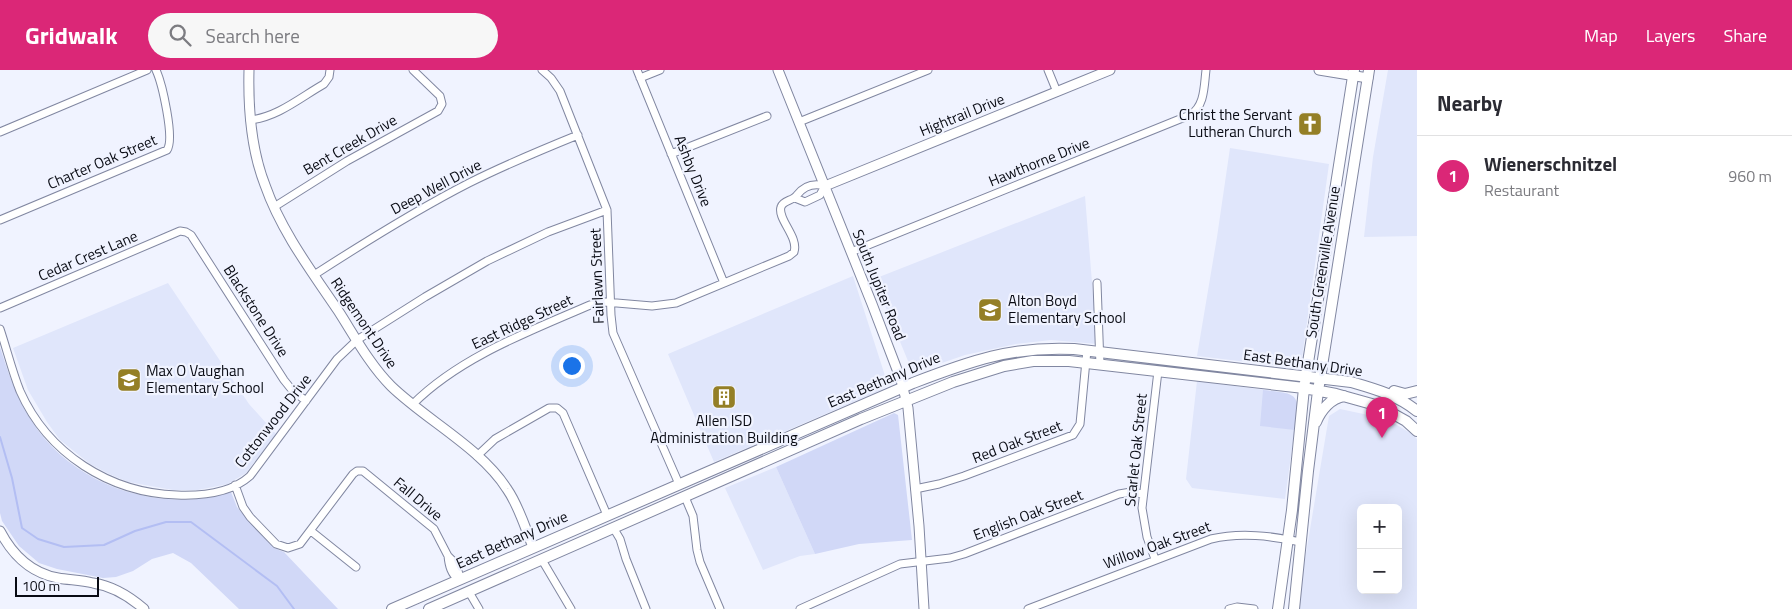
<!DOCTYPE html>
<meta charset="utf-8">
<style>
body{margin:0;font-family:"Titillium Web",sans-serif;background:#f7f7f7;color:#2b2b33}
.controls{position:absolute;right:15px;bottom:15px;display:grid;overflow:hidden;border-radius:8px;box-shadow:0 5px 20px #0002}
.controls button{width:45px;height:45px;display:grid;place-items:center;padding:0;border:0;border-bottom:1px solid #e1e1e2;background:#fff;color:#2b2b33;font:25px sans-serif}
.scale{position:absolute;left:15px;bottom:12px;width:84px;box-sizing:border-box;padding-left:5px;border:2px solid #090b14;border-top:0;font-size:14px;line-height:18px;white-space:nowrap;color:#090b14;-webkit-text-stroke:4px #f0f3ff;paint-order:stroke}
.you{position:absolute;left:571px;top:295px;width:18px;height:18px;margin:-12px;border:4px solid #fff;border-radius:50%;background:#1a73e8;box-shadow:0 0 0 8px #1a73e833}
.badge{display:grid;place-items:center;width:32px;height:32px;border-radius:50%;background:#db2777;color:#fff;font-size:16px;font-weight:700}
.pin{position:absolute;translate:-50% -41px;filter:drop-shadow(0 1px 2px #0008)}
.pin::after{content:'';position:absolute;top:26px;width:18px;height:15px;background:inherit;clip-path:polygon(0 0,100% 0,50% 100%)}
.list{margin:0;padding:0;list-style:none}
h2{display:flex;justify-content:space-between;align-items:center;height:65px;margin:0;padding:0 20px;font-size:21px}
h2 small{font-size:16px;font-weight:400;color:#7c7c81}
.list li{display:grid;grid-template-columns:32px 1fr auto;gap:15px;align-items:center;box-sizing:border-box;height:80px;padding:0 20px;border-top:1px solid #e1e1e2}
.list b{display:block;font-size:19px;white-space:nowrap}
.list p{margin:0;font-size:16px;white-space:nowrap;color:#7c7c81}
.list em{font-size:16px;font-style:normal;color:#7c7c81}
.icon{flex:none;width:28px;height:28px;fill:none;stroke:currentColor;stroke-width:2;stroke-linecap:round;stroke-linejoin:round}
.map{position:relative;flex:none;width:1417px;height:539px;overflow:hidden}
header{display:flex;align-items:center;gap:30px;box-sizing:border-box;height:70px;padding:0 25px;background:#db2777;color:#fff}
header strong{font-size:24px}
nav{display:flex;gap:28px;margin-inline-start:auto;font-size:18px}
.search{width:350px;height:45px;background:#f7f7f7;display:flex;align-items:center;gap:12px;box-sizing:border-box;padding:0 18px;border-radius:28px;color:#7c7c81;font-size:19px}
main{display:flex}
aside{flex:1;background:#fff}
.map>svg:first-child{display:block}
.built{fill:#e0e6fb;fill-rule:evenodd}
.green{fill:#d1d8f7}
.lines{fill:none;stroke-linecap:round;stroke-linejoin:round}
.stream{stroke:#b3bef3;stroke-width:2}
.minor-casing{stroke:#8187a1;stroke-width:9}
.tertiary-casing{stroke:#8187a1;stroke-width:11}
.secondary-casing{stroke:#8187a1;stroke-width:12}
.minor{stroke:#fff;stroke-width:7}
.tertiary{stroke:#fff;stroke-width:9}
.secondary{stroke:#fff;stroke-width:10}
.labels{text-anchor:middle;stroke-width:4.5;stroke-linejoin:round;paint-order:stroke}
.street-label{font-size:15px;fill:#090b14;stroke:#f0f3ff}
.poi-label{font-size:15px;fill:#090b14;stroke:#f0f3ff;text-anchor:start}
</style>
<header>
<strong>Gridwalk</strong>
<div class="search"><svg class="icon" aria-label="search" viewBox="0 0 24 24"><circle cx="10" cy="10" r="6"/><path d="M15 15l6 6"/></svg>Search here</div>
<nav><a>Map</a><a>Layers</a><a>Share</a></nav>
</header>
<main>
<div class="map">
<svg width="1417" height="539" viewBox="0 0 1417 539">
<rect width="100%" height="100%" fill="#f0f3ff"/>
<path class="built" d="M1388,0H1417V166L1364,167L1373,87Z
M1230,78L1329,94L1302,288L1289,297L1197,286L1217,167Z
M1085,126L1097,274L1051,270L1016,274L965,285L913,303L874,209Z
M853,206L888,315L881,320L714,392L668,284Z
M168,213L249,334L276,364L246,403L228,414L198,420H173L128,412L109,404L90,394L60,370L47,352L28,320L13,278Z
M1197,311L1287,323L1296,330L1298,335L1285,429L1192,418L1186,409Z
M1340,339L1387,349L1412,364L1417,369V539H1298L1302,507L1329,346ZM1361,438H1398V520H1361Z
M776,397L815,484L800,486L763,500L725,418Z"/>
<path class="green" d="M0,277C8,302 16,327 31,350C67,408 139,437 205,428C214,427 223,424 231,422L237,437L247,449L274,478L284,482L338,539H239L191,493L173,483L152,489L133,501L116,507L103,508L57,499L39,493L19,476L2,451L0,443Z
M1263,320C1300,324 1300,324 1295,360L1260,356Z
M894,343L898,345L912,470L859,474L815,484L776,397Z"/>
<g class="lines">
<path class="stream" d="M0,367L12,408L22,458L38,469L64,477L104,475L135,461L166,452H191L277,516L294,539"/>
<defs>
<path id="minor" d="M542,0L551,8L560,21L607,140L611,245L613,263L679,414
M637,0L724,213
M1048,0L1057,22
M640,8L660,0
M250,50C278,47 301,27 324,14L329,7L330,0
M799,52L928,0
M0,62L147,0
M671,84L767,46
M274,137L347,91L438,41L442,34L440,26L413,0
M0,150L167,80C175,69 162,13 156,0
M851,182L1190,45C1205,36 1204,16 1206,0
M314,205C365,172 416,140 469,113C505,95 541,80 578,65
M1097,213L1100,295
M0,238L180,161L186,162L191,165L284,310L292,320L306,331
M0,259C7,280 12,301 20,321C48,384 110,423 177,425C202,426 231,423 250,406L337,289L357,270L425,227L487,191L548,162L607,140
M413,334C460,287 530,261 590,235L605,232L652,236L676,233L789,186L794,182C799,167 777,149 781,137C783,130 793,131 797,125C804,116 814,113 825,116L820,125L805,132L795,128
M477,386L495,369L549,338H557L563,343L607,445
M235,415L243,437L250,447L276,474L288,478L300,474L353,404L357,401H363L434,459L448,486L455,493L459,504V510C451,504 449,496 448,486
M915,419L939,414L964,406L1073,365L1080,354L1087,280
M685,427L693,446L697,480L700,492L720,539
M614,459L620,469L626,489L646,539
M311,461L356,497
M1155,489L1147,467L1142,438L1158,301
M542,490L571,539
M469,522L479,539
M800,539L900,494L950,488L964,484L1119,424L1131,422L1143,424
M1028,539L1211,469C1241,462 1271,466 1301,472
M1229,539L1237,537L1254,539"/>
<path id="tertiary" d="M249,0C248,39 251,79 265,115C281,161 312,202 339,242C355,267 370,295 391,316C426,350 481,378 507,419C519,436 525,458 533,477
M778,0L872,234L901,310L908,338L919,456L924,539
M1319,0L1368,8
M825,116L1110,0
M0,461C12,484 31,503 58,508C69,510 81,510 93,513C113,516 129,526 144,539"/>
<path id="secondary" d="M1394,321L1405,324L1417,321
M1316,352C1321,340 1331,328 1344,326
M392,539L913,313C970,291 1012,276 1074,279L1351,312C1375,319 1397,325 1417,341
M429,539L861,349L953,312L1004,296L1033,291H1069L1304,318L1336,324L1379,336L1406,351L1417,361
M1278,539L1292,440L1304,318L1354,0
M1294,539L1308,401L1318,321L1369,0"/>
</defs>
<use href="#minor" class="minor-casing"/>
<use href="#tertiary" class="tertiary-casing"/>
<use href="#secondary" class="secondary-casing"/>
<use href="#minor" class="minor"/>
<use href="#tertiary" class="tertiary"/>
<use href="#secondary" class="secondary"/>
</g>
<defs>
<symbol id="church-square" viewBox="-11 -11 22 22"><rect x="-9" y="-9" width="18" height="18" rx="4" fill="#947f26" stroke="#f0f3ff"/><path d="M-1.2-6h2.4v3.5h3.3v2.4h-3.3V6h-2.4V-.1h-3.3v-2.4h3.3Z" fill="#fff"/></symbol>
<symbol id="school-square" viewBox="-11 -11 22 22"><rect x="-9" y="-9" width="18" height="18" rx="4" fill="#947f26" stroke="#f0f3ff"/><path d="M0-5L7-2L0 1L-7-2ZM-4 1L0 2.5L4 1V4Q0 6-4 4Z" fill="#fff"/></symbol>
<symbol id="building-square" viewBox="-11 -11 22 22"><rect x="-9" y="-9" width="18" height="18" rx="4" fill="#947f26" stroke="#f0f3ff"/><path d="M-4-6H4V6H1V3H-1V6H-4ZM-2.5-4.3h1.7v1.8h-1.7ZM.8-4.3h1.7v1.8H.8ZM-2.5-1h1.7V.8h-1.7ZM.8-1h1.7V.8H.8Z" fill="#fff"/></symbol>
</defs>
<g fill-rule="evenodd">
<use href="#church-square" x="1296" y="40" width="28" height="28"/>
<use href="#school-square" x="976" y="226" width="28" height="28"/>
<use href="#school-square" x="115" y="296" width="28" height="28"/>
<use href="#building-square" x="710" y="313" width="28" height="28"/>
</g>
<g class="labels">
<g class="street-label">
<text transform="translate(962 45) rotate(-22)" y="5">Hightrail Drive</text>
<text transform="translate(350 75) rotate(-30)" y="5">Bent Creek Drive</text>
<text transform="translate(102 92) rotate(-23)" y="5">Charter Oak Street</text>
<text transform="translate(1039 92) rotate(-22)" y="5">Hawthorne Drive</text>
<text transform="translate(693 101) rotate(68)" y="5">Ashby Drive</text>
<text transform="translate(436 117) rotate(-28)" y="5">Deep Well Drive</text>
<text transform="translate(88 186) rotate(-23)" y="5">Cedar Crest Lane</text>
<text transform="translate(1323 192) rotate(-81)" y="5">South Greenville Avenue</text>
<text transform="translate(597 206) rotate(-92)" y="5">Fairlawn Street</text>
<text transform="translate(879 215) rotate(68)" y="5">South Jupiter Road</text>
<text transform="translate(256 241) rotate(57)" y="5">Blackstone Drive</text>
<text transform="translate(522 252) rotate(-25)" y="5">East Ridge Street</text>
<text transform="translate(364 253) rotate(56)" y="5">Ridgemont Drive</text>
<text transform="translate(1303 293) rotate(8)" y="5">East Bethany Drive</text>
<text transform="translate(884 310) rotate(-23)" y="5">East Bethany Drive</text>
<text transform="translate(273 351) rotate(-52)" y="5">Cottonwood Drive</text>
<text transform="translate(1017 372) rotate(-21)" y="5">Red Oak Street</text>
<text transform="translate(1136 380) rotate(-84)" y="5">Scarlet Oak Street</text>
<text transform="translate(418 429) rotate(40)" y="5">Fall Drive</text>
<text transform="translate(1028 445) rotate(-21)" y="5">English Oak Street</text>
<text transform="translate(512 470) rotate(-24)" y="5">East Bethany Drive</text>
<text transform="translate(1157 475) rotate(-20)" y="5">Willow Oak Street</text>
</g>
<g class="poi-label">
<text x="1292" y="50" text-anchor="end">Christ the Servant<tspan x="1292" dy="17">Lutheran Church</tspan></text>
<text x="1008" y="236">Alton Boyd<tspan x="1008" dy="17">Elementary School</tspan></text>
<text x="146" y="306">Max O Vaughan<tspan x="146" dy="17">Elementary School</tspan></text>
<text x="724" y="356" text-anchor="middle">Allen ISD<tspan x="724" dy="17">Administration Building</tspan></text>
</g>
</g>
</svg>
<div class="controls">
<button>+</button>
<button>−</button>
</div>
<div class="scale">100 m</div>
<div class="you"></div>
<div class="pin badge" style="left:1382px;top:368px">1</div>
</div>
<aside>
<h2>Nearby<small></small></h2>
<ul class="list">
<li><span class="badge">1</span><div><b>Wienerschnitzel</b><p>Restaurant</p></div><em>960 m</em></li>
</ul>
</aside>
</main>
